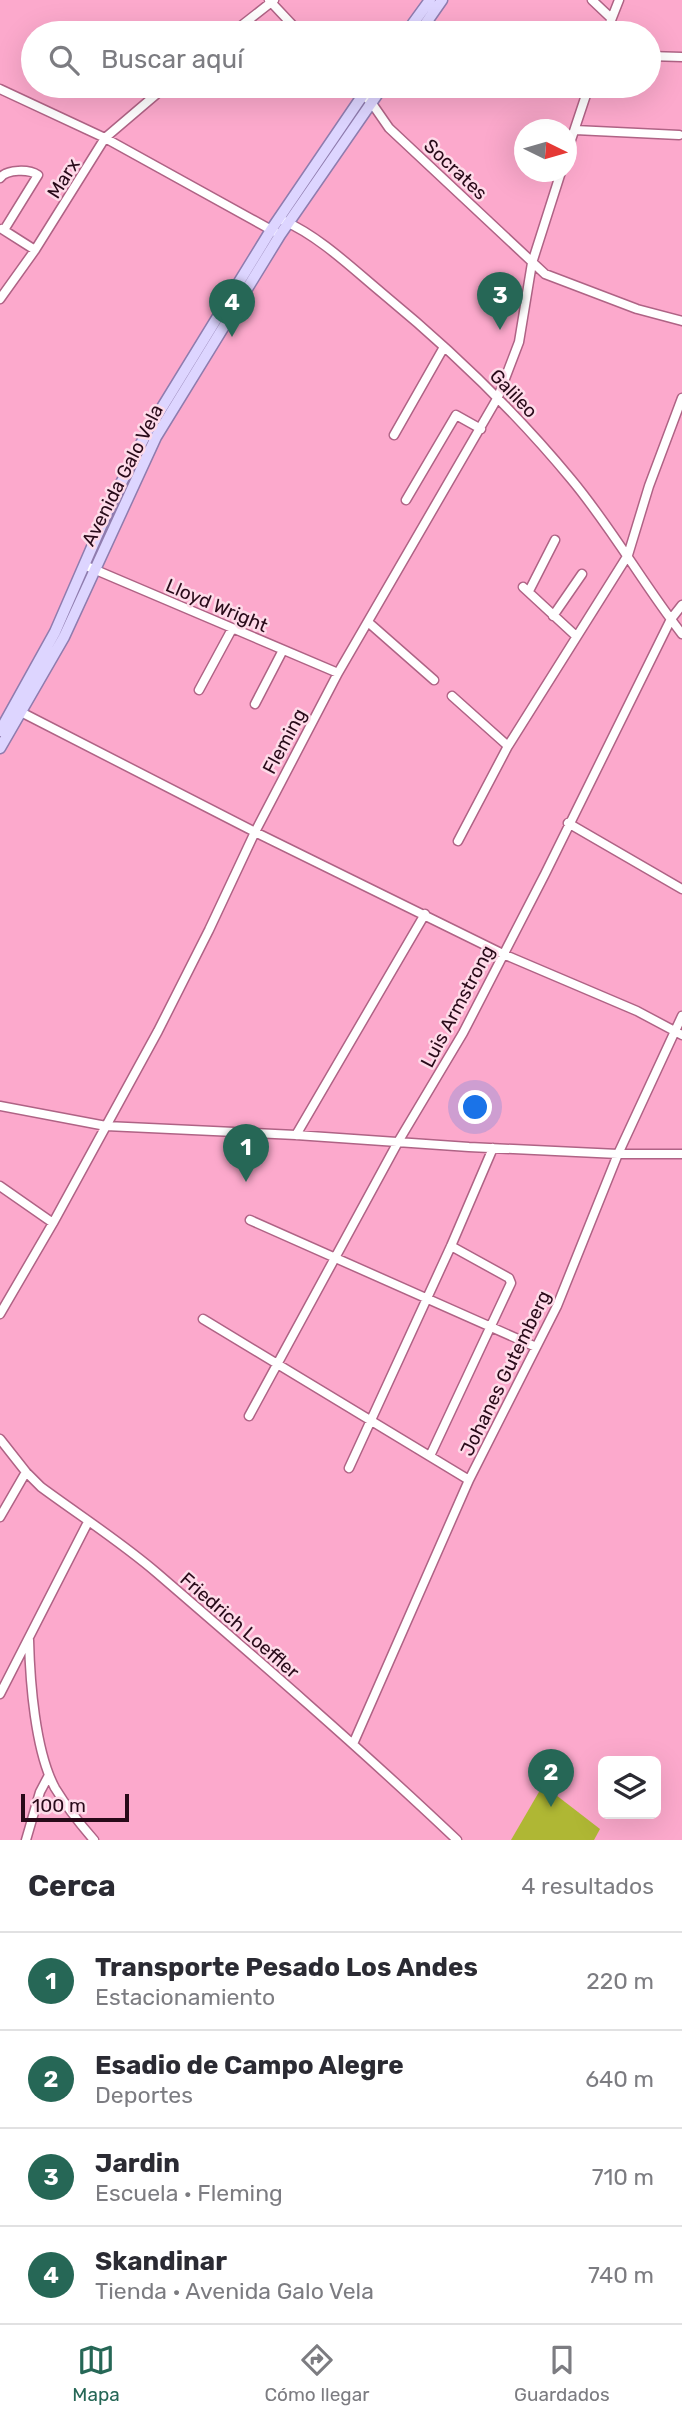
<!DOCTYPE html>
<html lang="es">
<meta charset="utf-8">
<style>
body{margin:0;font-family:Rubik,sans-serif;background:#f2f2f3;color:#2b2b33}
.controls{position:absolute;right:21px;bottom:21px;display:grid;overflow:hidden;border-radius:10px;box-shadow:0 7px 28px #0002}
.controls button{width:63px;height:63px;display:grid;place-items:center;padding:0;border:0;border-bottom:2px solid #e1e1e2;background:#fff;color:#2b2b33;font:35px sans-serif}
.compass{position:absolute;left:514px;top:119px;width:63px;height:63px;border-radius:50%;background:#fff;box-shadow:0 7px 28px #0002;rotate:95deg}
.scale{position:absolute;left:21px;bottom:18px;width:108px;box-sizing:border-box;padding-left:7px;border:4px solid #280a19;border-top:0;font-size:19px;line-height:24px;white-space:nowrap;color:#280a19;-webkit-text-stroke:5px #fedbe9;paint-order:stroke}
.you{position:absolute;left:476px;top:1108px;width:24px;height:24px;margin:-18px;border:5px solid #fff;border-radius:50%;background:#1a73e8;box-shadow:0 0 0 10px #1a73e833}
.badge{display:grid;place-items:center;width:46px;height:46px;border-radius:50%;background:#266756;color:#fff;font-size:23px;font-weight:700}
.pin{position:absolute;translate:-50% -58px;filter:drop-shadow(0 2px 4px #0008)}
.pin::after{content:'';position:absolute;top:37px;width:24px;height:21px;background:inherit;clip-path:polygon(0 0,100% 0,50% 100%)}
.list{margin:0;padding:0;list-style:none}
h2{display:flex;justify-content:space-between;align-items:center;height:91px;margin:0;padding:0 28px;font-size:30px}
h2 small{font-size:23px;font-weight:400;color:#7c7c81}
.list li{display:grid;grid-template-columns:46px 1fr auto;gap:21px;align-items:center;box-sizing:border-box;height:98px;padding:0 28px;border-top:2px solid #e1e1e2}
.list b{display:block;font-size:26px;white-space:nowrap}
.list p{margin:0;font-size:23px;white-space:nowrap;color:#7c7c81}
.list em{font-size:23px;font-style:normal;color:#7c7c81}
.icon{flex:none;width:38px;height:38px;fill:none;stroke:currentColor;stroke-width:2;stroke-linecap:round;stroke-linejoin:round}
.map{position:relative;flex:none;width:682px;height:1840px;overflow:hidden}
.search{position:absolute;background:#fff;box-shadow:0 7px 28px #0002;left:21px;right:21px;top:21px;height:77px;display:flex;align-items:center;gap:18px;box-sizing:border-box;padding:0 24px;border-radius:38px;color:#7c7c81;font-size:26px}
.sheet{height:483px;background:#fff}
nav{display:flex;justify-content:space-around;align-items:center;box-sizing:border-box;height:98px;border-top:2px solid #e1e1e2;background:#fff;font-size:19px;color:#7c7c81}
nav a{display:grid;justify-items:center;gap:4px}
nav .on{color:#266756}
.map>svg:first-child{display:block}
.green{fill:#afb734}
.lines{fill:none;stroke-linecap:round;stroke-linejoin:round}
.minor-casing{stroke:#af6385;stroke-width:11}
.major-casing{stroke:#8f7cae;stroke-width:13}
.minor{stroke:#fff;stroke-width:8}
.major{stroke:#ddd5ff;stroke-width:10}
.labels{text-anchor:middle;stroke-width:5;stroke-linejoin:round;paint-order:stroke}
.street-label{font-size:19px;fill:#280a19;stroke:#fedbe9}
</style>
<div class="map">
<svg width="682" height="1840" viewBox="0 0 682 1840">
<rect width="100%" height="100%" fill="#fca9cc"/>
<path class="green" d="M543,1785L600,1829L594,1840H511Z"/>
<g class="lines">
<defs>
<path id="minor" d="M269,0L300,33
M592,0L611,18
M232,33L274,0
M606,33L619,0
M649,56L682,57
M353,86L371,102L389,128L545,274L637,309L682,321
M0,89L105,138L275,232
M575,130L679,135
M566,155L589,86
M0,178C7,169 29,169 38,175L4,230
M284,221C319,236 353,269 382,293C450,349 515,411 571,479C612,528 643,584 682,634
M2,229L35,250
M0,299L35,250L105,138L166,86
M394,435L444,347
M406,500L456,415L481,429
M84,565L338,673
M523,587L576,636
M529,591L555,540
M553,616L582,574
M368,622L434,680
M199,690L232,629
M452,696L508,746
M255,704L283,650
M17,710L255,832L503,954L637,1011L682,1035
M568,823L682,889
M458,841L508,746L628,555L649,486L682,398
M0,1106L106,1126L296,1135L469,1147L618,1154H682
M296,1135L425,914
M0,1186L53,1223
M250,1220L536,1347
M0,1314L53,1223L158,1031L209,930L255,832L338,673L498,397L519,342L532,263L561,172
M203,1319L469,1480
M249,1416L398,1142L463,1033L545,874L671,619L682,605
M0,1439L26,1472L41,1487C79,1515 121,1542 157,1573C258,1660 360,1748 457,1840
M430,1456L511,1283L509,1278L451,1246
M349,1468L451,1246L493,1148
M0,1517L26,1472
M29,1640C30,1681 35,1751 55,1788C66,1806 80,1824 94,1840
M0,1694L88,1522
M353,1744L469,1480L557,1306L618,1154L682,1016
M26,1840L40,1792L49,1775"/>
<path id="major" d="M406,33L430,0
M419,33L442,0
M0,731L55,632L112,501L147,432L271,230L369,86
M0,748L64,637L156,437L280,235L383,86"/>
</defs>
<use href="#minor" class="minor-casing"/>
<use href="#major" class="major-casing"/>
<use href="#minor" class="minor"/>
<use href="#major" class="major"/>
</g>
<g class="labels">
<g class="street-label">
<text transform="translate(456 169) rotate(43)" y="7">Socrates</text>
<text transform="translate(63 178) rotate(-58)" y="7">Marx</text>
<text transform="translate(514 393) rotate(46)" y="7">Galileo</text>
<text transform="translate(122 475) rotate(-63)" y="7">Avenida Galo Vela</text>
<text transform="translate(217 605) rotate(23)" y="7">Lloyd Wright</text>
<text transform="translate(284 741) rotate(-62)" y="7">Fleming</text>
<text transform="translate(457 1006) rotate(-62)" y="7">Luis Armstrong</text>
<text transform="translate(505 1373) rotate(-64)" y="7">Johanes Gutemberg</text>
<text transform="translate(240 1625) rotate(41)" y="7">Friedrich Loeffler</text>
</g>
</g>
</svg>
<div class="controls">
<button><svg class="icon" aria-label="layers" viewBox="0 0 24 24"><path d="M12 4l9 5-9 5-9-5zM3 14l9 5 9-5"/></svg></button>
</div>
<svg class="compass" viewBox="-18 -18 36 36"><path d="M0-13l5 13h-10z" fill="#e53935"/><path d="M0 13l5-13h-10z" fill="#7c7c81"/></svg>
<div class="scale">100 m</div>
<div class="you"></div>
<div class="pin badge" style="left:246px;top:1182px">1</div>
<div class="pin badge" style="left:551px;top:1807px">2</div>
<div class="pin badge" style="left:500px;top:330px">3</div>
<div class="pin badge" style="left:232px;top:337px">4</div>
<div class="search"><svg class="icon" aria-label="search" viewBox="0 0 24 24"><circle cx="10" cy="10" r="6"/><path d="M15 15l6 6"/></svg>Buscar aquí</div>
</div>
<section class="sheet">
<h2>Cerca<small>4 resultados</small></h2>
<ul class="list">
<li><span class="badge">1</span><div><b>Transporte Pesado Los Andes</b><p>Estacionamiento</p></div><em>220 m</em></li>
<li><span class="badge">2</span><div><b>Esadio de Campo Alegre</b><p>Deportes</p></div><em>640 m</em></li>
<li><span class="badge">3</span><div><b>Jardin</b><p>Escuela · Fleming</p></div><em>710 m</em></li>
<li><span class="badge">4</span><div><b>Skandinar</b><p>Tienda · Avenida Galo Vela</p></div><em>740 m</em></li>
</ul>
</section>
<nav>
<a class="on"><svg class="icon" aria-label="map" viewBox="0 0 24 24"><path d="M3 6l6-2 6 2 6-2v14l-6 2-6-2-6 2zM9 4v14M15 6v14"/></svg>Mapa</a>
<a><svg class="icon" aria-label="directions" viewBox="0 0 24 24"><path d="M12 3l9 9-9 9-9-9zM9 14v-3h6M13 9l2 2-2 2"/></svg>Cómo llegar</a>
<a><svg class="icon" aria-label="saved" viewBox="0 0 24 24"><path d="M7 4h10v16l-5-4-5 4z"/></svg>Guardados</a>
</nav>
